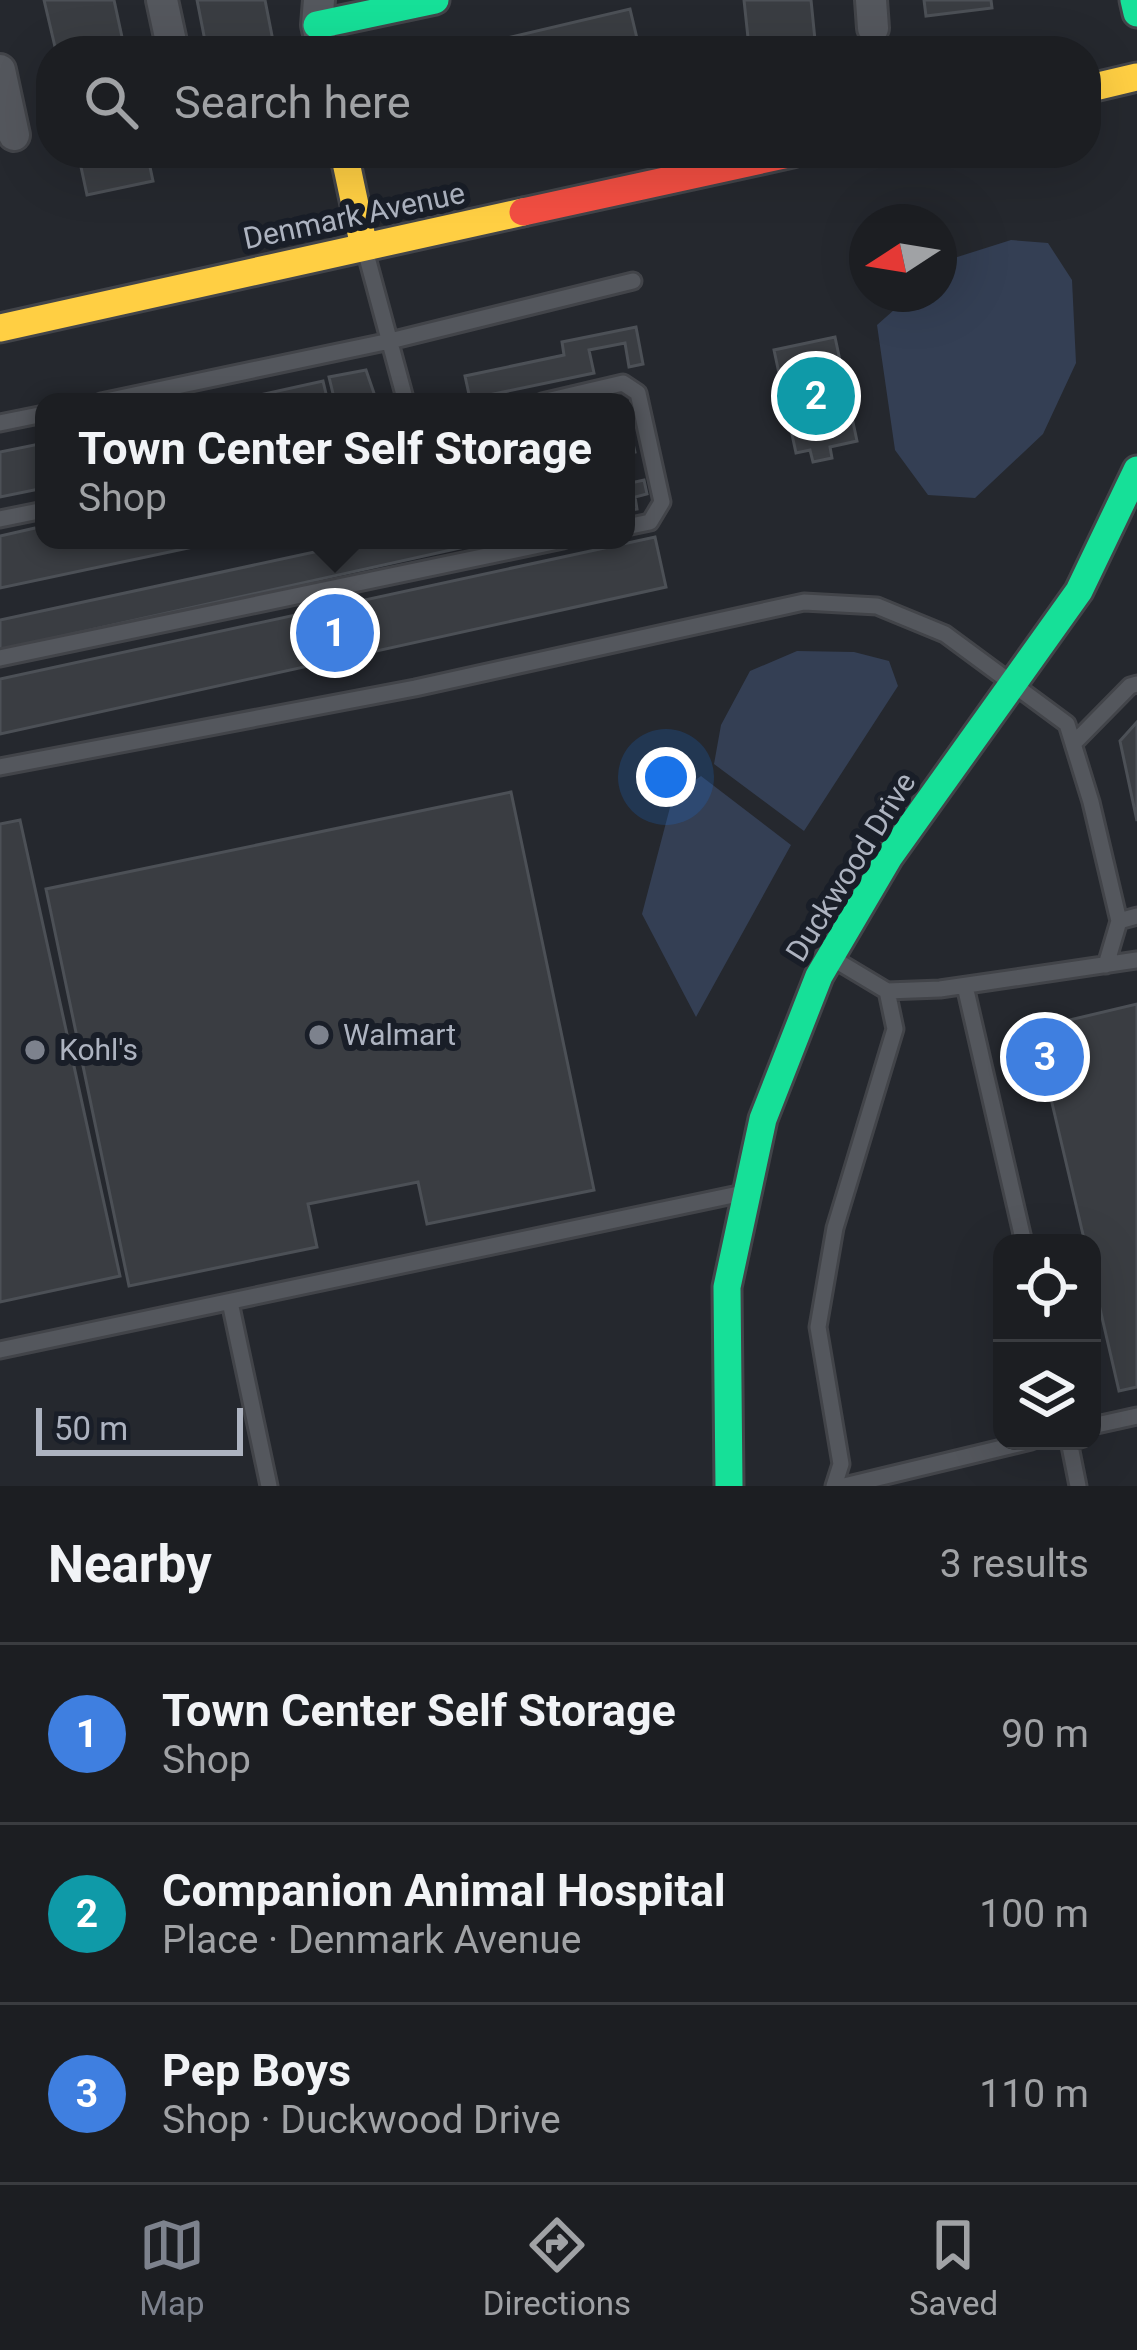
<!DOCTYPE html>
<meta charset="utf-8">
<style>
body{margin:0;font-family:Roboto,sans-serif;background:#25272a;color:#f1f3f6}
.controls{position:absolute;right:36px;bottom:36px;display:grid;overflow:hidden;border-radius:24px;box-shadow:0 12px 48px #0002}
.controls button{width:108px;height:108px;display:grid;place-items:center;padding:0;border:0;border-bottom:3px solid #3a3c40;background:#1c1e22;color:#f1f3f6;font:60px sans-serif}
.compass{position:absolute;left:849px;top:204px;width:108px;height:108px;border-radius:50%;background:#1c1e22;box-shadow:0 12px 48px #0002;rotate:258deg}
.scale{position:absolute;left:36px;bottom:30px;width:207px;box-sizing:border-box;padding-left:12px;border:6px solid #adb3c0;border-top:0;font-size:33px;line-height:42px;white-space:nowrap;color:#adb3c0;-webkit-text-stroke:9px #191e28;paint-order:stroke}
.you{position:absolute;left:666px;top:777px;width:42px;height:42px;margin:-30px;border:9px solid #fff;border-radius:50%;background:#1a73e8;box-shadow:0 0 0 18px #1a73e833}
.badge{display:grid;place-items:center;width:78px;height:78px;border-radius:50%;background:#7d828d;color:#fff;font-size:39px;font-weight:700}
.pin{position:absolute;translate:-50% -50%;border:6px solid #fff;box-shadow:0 3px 12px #0006}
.popup{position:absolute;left:35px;top:393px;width:600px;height:156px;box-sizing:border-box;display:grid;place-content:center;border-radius:24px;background:#1c1e22;filter:drop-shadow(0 3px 9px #0005);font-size:39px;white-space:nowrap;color:#a0a2a5}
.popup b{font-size:45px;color:#f1f3f6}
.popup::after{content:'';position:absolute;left:50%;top:100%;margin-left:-24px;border:24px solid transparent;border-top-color:#1c1e22}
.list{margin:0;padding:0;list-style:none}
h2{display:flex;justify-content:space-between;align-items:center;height:156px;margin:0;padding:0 48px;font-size:51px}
h2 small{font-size:39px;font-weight:400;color:#a0a2a5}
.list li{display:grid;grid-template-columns:78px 1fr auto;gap:36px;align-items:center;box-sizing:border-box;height:180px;padding:0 48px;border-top:3px solid #3a3c40}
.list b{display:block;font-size:45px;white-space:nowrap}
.list p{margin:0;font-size:39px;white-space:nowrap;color:#a0a2a5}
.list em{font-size:39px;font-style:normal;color:#a0a2a5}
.icon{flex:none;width:66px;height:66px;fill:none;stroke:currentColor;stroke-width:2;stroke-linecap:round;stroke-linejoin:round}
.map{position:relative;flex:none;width:1137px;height:1486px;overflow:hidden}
.search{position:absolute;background:#1c1e22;box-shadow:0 12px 48px #0002;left:36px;right:36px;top:36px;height:132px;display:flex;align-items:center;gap:30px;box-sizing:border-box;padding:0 42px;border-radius:48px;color:#a0a2a5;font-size:45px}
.sheet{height:696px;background:#1c1e22}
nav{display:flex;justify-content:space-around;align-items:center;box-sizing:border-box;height:168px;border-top:3px solid #3a3c40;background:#1c1e22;font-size:33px;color:#a0a2a5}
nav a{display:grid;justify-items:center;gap:6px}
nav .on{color:#7d828d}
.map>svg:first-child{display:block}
.water{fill:#343f54}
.building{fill:#3a3d42;stroke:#4c5056;stroke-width:3}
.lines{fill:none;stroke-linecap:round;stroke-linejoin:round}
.lane-casing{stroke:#424449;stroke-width:21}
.street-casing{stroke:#424449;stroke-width:36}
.fast-casing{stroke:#424449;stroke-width:33}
.slow-casing{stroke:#424449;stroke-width:33}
.jam-casing{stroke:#424449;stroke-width:33}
.lane{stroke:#54575d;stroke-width:15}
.street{stroke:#54575d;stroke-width:30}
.fast{stroke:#16e098;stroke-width:27}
.slow{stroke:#ffcf43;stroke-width:27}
.jam{stroke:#f24e42;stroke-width:27}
.poi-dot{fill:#7d828d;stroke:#191e28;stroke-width:4.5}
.labels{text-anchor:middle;stroke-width:12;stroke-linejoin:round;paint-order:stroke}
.street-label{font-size:30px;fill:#adb3c0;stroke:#191e28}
.poi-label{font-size:30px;fill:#adb3c0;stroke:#191e28;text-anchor:start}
</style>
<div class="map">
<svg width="1137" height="1486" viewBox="0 0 1137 1486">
<rect width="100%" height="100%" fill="#25282e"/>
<path class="water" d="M1011,240L1048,243L1072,280L1076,363L1043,434L975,498L928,495L895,450L877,325L912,294H939V270L951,259Z
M797,651L854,652L889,661L898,686L804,831L714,764L721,725L750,671Z
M701,776L791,845L696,1017L642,914L673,796Z"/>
<path class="building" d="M44,0H114L125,51H56Z
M197,0H265L275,51H207Z
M744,0H811L815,40L749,47Z
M924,0H991L992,8L926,16Z
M630,9L640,51H452Z
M78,153H147L153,181L87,195Z
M227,153H281L229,163Z
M636,327L643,364L629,367L625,343L589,350L594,373L470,399L465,376L564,355L562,342Z
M636,327L643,364L629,367L625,343L589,350L594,373L470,399L465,376L564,355L562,342Z
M835,337L857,441L830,447L832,458L813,462L810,450L796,453L774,350Z
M366,370L377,402H335L329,377Z
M366,370L377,402H335L329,377Z
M323,381L328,402H228Z
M323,381L328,402H228Z
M626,413L635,452L626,454Z
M626,413L635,452L626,454Z
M44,443V488L0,497V452Z
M44,443V488L0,497V452Z
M644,480L647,494L635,497L637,509L626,511V484Z
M644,480L647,494L635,497L637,509L626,511V484Z
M44,526V540H226L0,588V536Z
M44,526V540H226L0,588V536Z
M655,537L666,587L0,734V679Z
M655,537L666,587L0,734V679Z
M370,540H496L0,650V620Z
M370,540H496L0,650V620Z
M1137,722V821L1120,741Z
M511,792L594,1190L427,1224L418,1182L308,1204L317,1247L129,1286L46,889Z
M20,820L120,1276L0,1302V824Z
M1137,1004V1387L1119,1391L1092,1274V1243H1085L1048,1086L1032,1090L1019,1032Z"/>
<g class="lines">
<defs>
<path id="lane" d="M365,250L406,402
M101,402L390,341L633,281
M542,402L623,383L638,393L662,502L650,522L626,527
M0,423L44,414
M0,519L44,510
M0,658L563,540
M1073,744L1130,686L1137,684
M0,767L415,688L804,602L877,606L945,634L1067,724L1091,802L1119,921L1106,965
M1119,921L1137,916
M832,958L887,991L895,1029L835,1228L818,1327L841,1464L834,1486
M965,986L1024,1243
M887,991L940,989L1137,960
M230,1302L269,1486
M0,1350L743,1193
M1092,1426L1137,1416
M1069,1441L1078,1486
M844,1486L1031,1441"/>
<path id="street" d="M162,0L173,51
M319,0L317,25L323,51
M871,0L873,28
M0,70L14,135"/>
<path id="fast" d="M1134,0L1137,13
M317,25L435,0
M729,1486L727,1287L763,1119L819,976L889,857L1079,591L1137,470"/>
<path id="slow" d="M1086,89L1137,77
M344,153L364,247
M0,328L523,212"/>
<path id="jam" d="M523,212L793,153"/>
</defs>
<use href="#lane" class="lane-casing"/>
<use href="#street" class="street-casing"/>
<use href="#fast" class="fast-casing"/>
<use href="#slow" class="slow-casing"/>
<use href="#jam" class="jam-casing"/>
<use href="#lane" class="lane"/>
<use href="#street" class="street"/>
<use href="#fast" class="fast"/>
<use href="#slow" class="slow"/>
<use href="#jam" class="jam"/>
</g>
<g class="poi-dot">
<circle cx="319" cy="1035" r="12"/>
<circle cx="35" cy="1050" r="12"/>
</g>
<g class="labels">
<g class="street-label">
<text transform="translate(354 216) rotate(-12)" y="10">Denmark Avenue</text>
<text transform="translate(851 867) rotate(-58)" y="10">Duckwood Drive</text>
</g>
<g class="poi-label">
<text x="343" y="1045">Walmart</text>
<text x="59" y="1060">Kohl's</text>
</g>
</g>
</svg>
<div class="controls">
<button><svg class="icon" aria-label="locate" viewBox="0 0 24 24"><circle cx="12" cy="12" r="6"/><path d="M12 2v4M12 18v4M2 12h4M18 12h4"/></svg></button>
<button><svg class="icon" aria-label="layers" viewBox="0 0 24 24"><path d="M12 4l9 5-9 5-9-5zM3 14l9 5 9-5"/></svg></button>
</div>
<svg class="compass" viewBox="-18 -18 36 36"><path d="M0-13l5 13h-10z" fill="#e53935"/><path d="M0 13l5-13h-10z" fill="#a0a2a5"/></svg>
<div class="scale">50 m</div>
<div class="you"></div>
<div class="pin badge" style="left:335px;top:633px;background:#3f7fe0">1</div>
<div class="popup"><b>Town Center Self Storage</b>Shop</div>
<div class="pin badge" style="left:816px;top:396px;background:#0f9aa8">2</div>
<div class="pin badge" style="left:1045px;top:1057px;background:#3f7fe0">3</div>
<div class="search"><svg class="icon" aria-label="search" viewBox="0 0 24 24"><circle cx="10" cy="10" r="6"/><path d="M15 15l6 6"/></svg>Search here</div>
</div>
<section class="sheet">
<h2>Nearby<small>3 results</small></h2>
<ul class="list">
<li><span class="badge" style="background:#3f7fe0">1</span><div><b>Town Center Self Storage</b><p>Shop</p></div><em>90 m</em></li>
<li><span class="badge" style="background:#0f9aa8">2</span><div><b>Companion Animal Hospital</b><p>Place · Denmark Avenue</p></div><em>100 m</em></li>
<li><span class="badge" style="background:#3f7fe0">3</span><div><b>Pep Boys</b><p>Shop · Duckwood Drive</p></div><em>110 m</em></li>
</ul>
</section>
<nav>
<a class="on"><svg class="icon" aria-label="map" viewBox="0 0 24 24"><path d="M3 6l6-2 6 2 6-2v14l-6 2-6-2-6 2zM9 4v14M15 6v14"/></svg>Map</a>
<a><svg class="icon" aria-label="directions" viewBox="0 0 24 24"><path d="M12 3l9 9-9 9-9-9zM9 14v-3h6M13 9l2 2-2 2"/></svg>Directions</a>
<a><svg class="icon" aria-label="saved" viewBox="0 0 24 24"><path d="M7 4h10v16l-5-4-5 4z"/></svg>Saved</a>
</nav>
